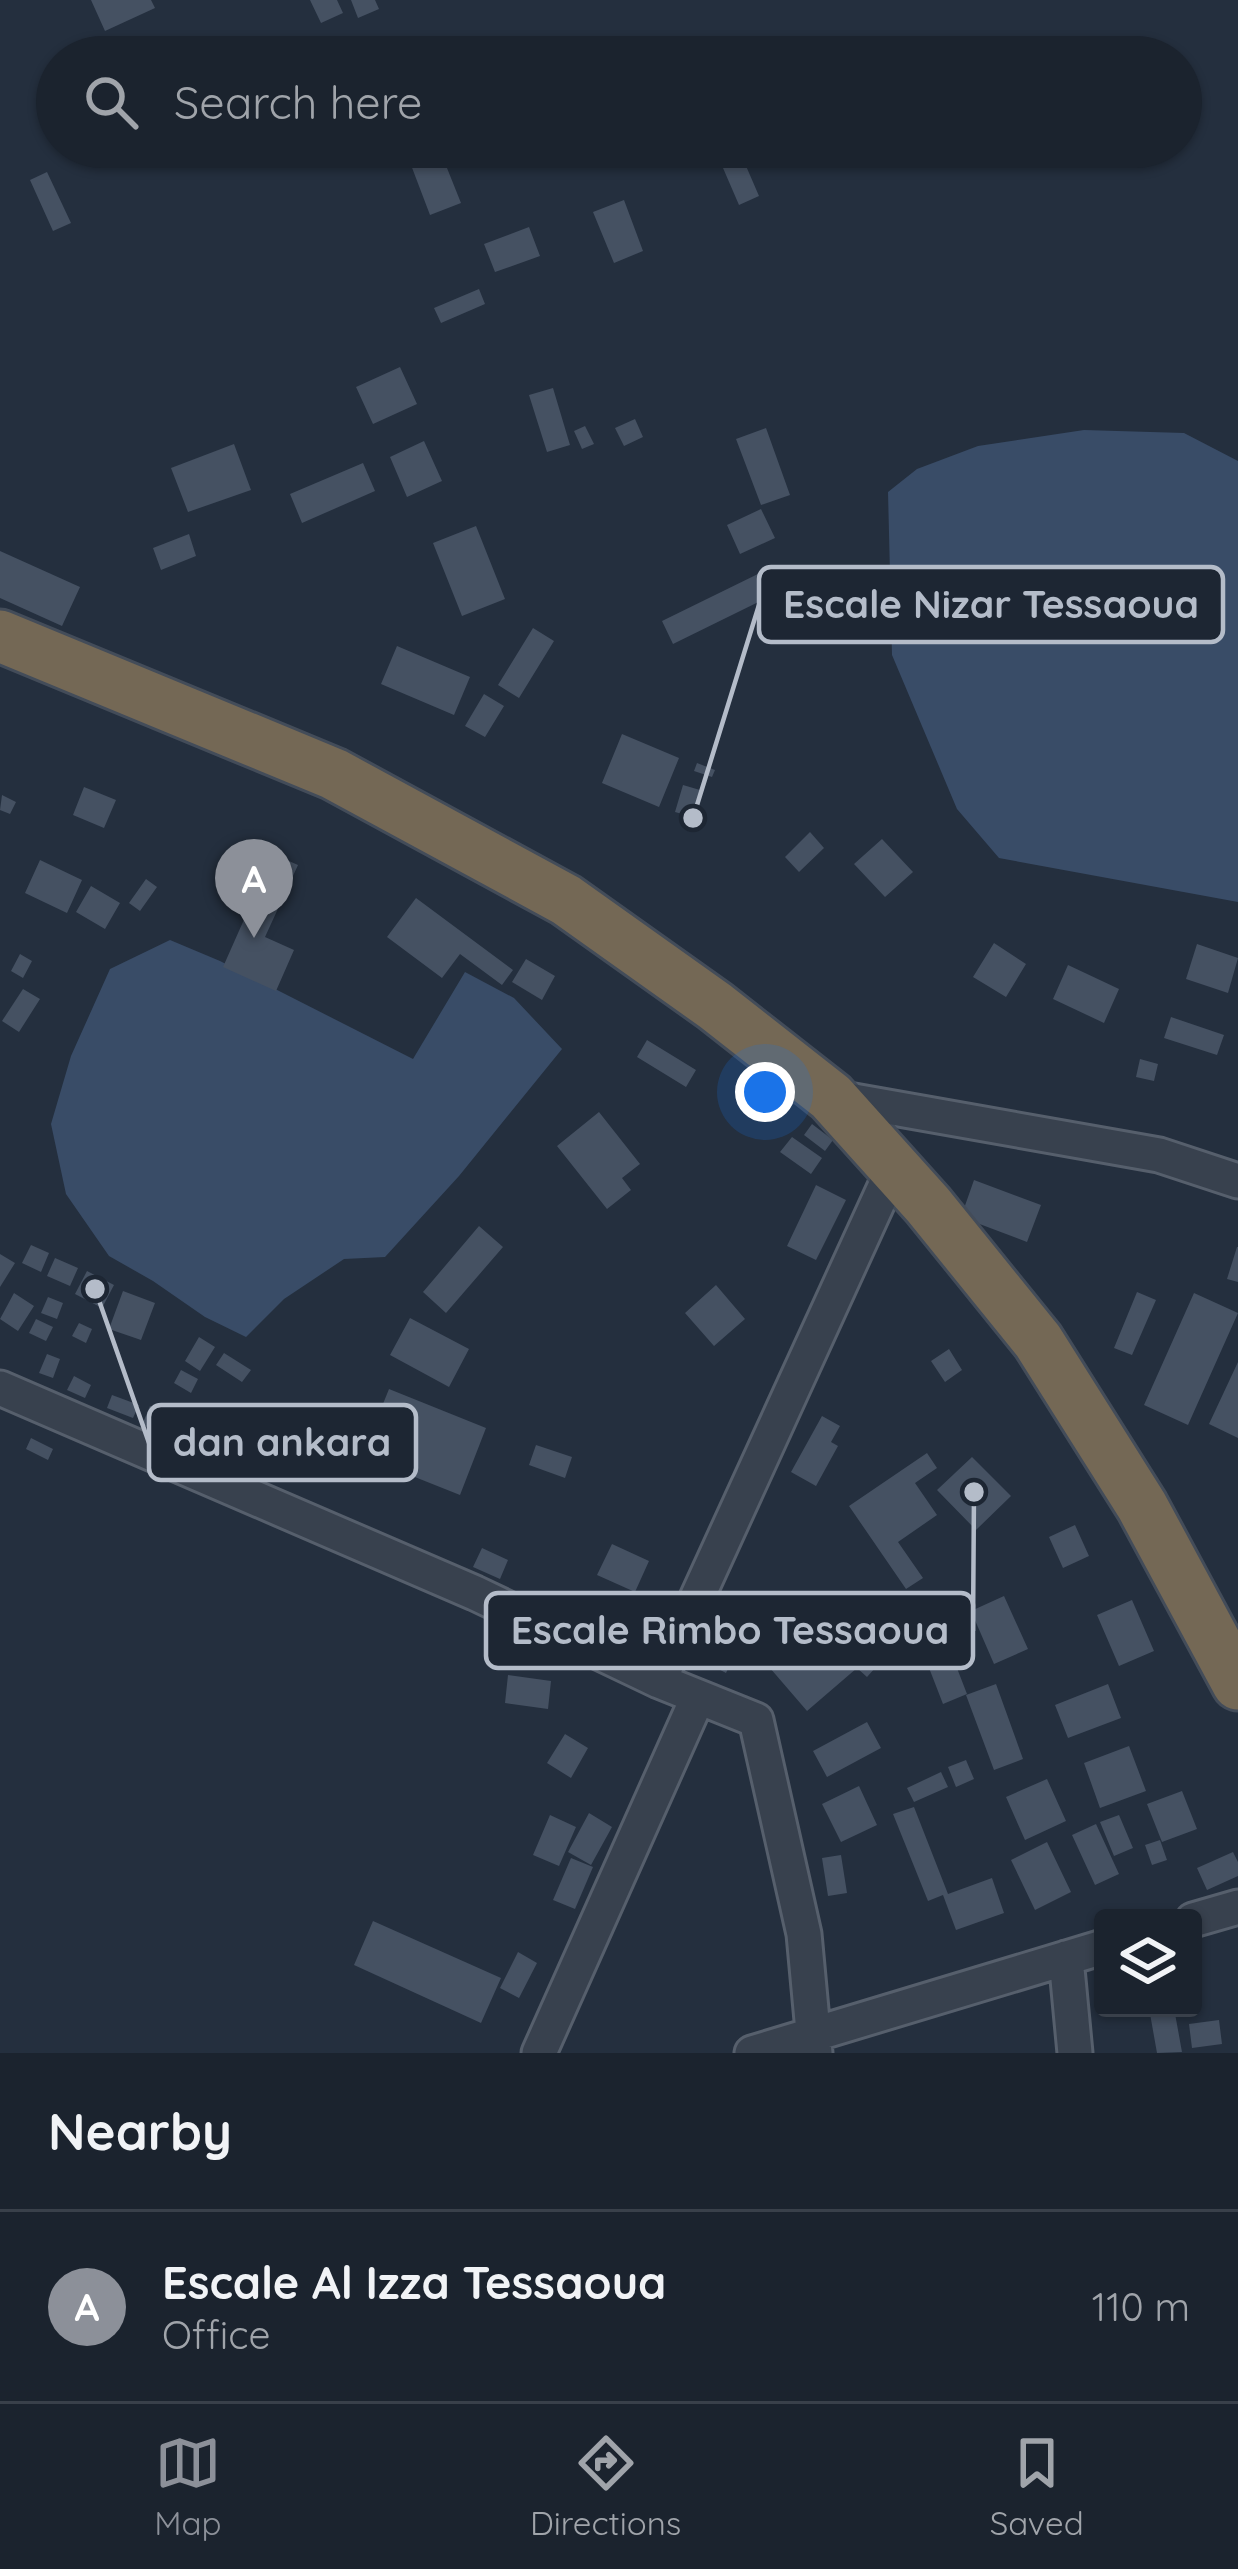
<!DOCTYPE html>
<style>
body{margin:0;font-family:Quicksand,sans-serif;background:#242b36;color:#f1f3f6}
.controls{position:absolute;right:36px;bottom:36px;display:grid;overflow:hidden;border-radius:12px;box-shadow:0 3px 9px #0004}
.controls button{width:108px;height:108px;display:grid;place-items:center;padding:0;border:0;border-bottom:3px solid #39404a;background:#1b232e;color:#f1f3f6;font:60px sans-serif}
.you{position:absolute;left:765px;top:1092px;width:42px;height:42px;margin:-30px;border:9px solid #fff;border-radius:50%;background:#1a73e8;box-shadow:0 0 0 18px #1a73e833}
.badge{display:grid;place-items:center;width:78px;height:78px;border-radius:50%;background:#8c9099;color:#fff;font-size:39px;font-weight:700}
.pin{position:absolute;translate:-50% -99px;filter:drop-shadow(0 3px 6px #0008)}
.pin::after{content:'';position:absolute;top:63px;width:42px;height:36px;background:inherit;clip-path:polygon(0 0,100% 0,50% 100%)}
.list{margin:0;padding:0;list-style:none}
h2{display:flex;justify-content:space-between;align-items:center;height:156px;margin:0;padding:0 48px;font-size:51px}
h2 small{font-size:39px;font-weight:400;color:#a0a4aa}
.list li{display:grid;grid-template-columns:78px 1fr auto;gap:36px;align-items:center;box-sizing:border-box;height:192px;padding:0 48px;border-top:3px solid #39404a}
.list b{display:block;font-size:45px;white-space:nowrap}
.list p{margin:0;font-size:39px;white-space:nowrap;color:#a0a4aa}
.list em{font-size:39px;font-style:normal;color:#a0a4aa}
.icon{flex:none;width:66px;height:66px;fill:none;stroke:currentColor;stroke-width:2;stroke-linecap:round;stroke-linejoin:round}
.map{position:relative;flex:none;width:1238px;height:2053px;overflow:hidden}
.search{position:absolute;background:#1b232e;box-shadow:0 3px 9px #0004;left:36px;right:36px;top:36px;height:132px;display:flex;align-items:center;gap:30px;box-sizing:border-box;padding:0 42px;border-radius:66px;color:#a0a4aa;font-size:45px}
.sheet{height:348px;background:#1b232e}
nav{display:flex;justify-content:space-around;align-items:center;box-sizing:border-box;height:168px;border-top:3px solid #39404a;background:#1b232e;font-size:33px;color:#a0a4aa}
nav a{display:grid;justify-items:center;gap:6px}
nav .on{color:#8c9099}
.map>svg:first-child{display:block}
.water{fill:#394c67}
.building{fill:#455162}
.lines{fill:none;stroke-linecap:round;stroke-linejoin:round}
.minor-casing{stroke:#565f6c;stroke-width:39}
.highway-casing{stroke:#434c59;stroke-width:57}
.minor{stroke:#38414e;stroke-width:33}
.highway{stroke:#746855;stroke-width:51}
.leader{fill:none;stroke:#b4bcc9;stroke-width:4.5}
.callout-dot{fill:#b4bcc9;stroke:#1d2633;stroke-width:4.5}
.callout{fill:#1d2633;stroke:#b4bcc9;stroke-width:4.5}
.callout-label{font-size:39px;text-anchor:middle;font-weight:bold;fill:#b4bcc9}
</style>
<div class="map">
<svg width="1238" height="2053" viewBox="0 0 1238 2053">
<rect width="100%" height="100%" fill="#242f3e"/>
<path class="water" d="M1084,430L1184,433L1238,461V902L999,858L957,809L892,655L888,492L917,469L978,446Z
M170,940L220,961L413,1059L465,972L514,998L562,1049L459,1176L385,1257L344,1259L284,1299L246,1337L205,1317L153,1281L109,1256L66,1194L51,1124L71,1056L110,969Z"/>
<path class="building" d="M91,0H151L155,8L105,31Z
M310,0H337L343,13L321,23Z
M351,0H375L379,9L358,18Z
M441,153L461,203L430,215L411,165Z
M743,159L759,196L739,205L723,168Z
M47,172L71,223L53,231L30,180Z
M624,200L643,251L614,263L593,212Z
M529,227L540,256L495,272L484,244Z
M479,289L485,304L441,323L434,308Z
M400,367L417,404L373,424L356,387Z
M553,388L570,445L547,452L529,395Z
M635,419L643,437L624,446L615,428Z
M585,426L594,444L582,449L574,431Z
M766,428L790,495L761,505L736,439Z
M424,441L442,481L407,497L390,457Z
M234,444L251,490L188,512L171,468Z
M363,463L375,491L302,523L290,494Z
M761,509L775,538L740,554L727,525Z
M476,526L505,599L462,616L433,543Z
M189,534L196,556L161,570L153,548Z
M0,551L80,587L62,626L0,598Z
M768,569L779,592L673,644L662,621Z
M533,628L554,641L519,698L498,685Z
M397,646L470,677L454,715L381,684Z
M484,694L504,706L485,737L465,726Z
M622,734L679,758L659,807L602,783Z
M697,763L715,770L712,777L694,771Z
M683,785L700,790L693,817L675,812Z
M84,787L116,800L104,828L73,815Z
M2,795L16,802L10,814L0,810Z
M810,832L824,848L799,872L785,857Z
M882,839L913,872L885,897L854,864Z
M273,854L298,865L265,937L294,950L276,991L223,967Z
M40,860L82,880L67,913L25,893Z
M146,879L157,887L140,911L129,903Z
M91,886L120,903L105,929L76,912Z
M416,898L513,970L502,985L460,954L442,978L387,937Z
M994,943L1026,964L1006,997L973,977Z
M1197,944L1238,958L1228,993L1186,979Z
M20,954L32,961L23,978L11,971Z
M526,959L555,976L542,1000L512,982Z
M1068,965L1119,989L1104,1023L1053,999Z
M23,989L40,999L19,1032L2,1021Z
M1171,1017L1224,1035L1217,1055L1164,1038Z
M647,1040L696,1070L686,1087L637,1057Z
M1140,1059L1158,1064L1154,1081L1136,1077Z
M599,1112L640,1164L622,1178L631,1190L607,1209L557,1146Z
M812,1124L833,1140L825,1151L804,1135Z
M792,1137L822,1158L811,1174L780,1152Z
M974,1180L1041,1205L1027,1242L961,1217Z
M816,1185L846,1200L816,1260L787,1246Z
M479,1226L503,1247L446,1313L423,1292Z
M31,1245L49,1253L41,1272L22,1263Z
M1237,1247H1238V1282L1227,1279Z
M0,1254L15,1263L0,1287Z
M55,1258L78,1268L70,1286L47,1276Z
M87,1271L114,1285L102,1308L75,1294Z
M716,1285L745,1319L714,1346L685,1313Z
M123,1291L155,1303L141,1340L109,1329Z
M1137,1292L1156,1300L1132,1355L1114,1348Z
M14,1293L34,1306L18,1331L0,1319Z
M1194,1293L1238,1313L1188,1425L1144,1405Z
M48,1297L63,1303L57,1319L41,1313Z
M410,1318L469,1349L449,1387L390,1355Z
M36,1319L53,1327L46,1341L29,1333Z
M79,1323L92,1329L86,1343L72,1336Z
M199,1337L215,1347L200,1371L185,1361Z
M949,1349L962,1370L945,1382L931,1361Z
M224,1353L251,1370L242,1382L216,1365Z
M47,1354L60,1359L53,1378L39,1373Z
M1238,1362V1438L1209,1424Z
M181,1370L198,1379L191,1393L174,1383Z
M74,1376L91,1385L85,1398L67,1390Z
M389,1389L486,1428L460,1495L362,1456Z
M112,1395L139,1405L133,1418L107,1408Z
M150,1406L176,1416L169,1435L142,1425Z
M822,1416L840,1426L831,1442L838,1446L816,1486L791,1472Z
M31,1438L53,1449L48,1460L26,1449Z
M536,1445L572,1457L565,1478L529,1465Z
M927,1453L937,1468L915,1483L937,1515L898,1542L923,1578L906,1589L849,1506Z
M972,1457L1011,1496L976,1530L937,1490Z
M1075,1525L1089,1556L1063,1568L1049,1537Z
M612,1544L649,1561L635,1592L597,1575Z
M482,1548L508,1560L500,1579L473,1567Z
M738,1595L759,1605L726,1673L705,1662Z
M1004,1596L1028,1649L994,1664L971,1611Z
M1132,1600L1154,1651L1119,1666L1097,1615Z
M821,1624L851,1660L867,1642L884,1658L867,1677L857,1668L807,1711L770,1668Z
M943,1632L967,1694L943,1704L919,1642Z
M508,1675L551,1681L548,1709L505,1703Z
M996,1684L1023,1759L994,1770L966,1695Z
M1108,1684L1121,1718L1068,1738L1055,1705Z
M867,1722L881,1748L827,1777L813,1751Z
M565,1734L588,1748L571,1778L547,1763Z
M1129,1746L1146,1791L1100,1808L1084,1763Z
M966,1760L974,1779L956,1787L948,1767Z
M941,1772L948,1787L914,1802L907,1788Z
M1047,1779L1066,1821L1025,1840L1006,1797Z
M859,1786L877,1825L841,1842L822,1804Z
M1182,1791L1197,1829L1162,1842L1147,1804Z
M914,1807L948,1894L992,1878L1004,1913L956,1930L943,1895L928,1901L893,1814Z
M589,1813L612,1827L591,1865L568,1852Z
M550,1815L576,1827L559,1866L533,1855Z
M1119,1815L1133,1848L1114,1856L1100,1822Z
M1096,1824L1119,1874L1095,1885L1072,1835Z
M1160,1840L1167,1860L1152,1865L1145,1845Z
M1047,1842L1071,1892L1035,1910L1011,1860Z
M1233,1852L1238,1862V1876L1207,1890L1197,1868Z
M841,1855L847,1893L828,1896L822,1858Z
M571,1858L593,1867L575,1909L553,1900Z
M373,1921L501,1978L481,2023L354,1965Z
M518,1952L537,1963L519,1998L500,1988Z
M1149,2008H1174L1182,2052L1157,2053Z
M1219,2020L1222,2044L1192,2048L1189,2024Z"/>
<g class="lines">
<defs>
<path id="minor" d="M831,1097L1159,1155L1238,1181
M0,1388L475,1593L659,1681L756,1720L804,1934L815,2053
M659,1681L894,1167
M1193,1920L1238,1907
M1066,1958L1075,2053
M539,2053L698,1697
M752,2053L1103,1947"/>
<path id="highway" d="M0,636L334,774L566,900L715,1006L831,1097L928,1205L1038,1341L1142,1506L1238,1684"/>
</defs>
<use href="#minor" class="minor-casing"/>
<use href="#highway" class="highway-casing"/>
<use href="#minor" class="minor"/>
<use href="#highway" class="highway"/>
</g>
<path class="leader" d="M693 818L759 605M95 1289L149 1443M974 1492L973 1631"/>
<g class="callout-dot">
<circle cx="693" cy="818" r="12"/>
<circle cx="95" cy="1289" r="12"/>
<circle cx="974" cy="1492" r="12"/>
</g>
<g class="callout">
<rect x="759" y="567" width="464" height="75" rx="12"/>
<rect x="149" y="1405" width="267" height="75" rx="12"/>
<rect x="486" y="1593" width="487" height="75" rx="12"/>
</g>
<g class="callout-label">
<text x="991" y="618">Escale Nizar Tessaoua</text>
<text x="282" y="1456">dan ankara</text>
<text x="730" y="1644">Escale Rimbo Tessaoua</text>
</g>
</svg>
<div class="controls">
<button><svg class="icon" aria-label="layers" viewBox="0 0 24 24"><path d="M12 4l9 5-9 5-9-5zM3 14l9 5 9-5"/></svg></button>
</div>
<div class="you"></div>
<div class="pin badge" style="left:254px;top:938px">A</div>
<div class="search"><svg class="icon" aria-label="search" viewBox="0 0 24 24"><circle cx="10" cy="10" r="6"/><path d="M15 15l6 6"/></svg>Search here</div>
</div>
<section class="sheet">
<h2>Nearby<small></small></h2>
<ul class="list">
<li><span class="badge">A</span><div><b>Escale Al Izza Tessaoua</b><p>Office</p></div><em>110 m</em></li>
</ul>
</section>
<nav>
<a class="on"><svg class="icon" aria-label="map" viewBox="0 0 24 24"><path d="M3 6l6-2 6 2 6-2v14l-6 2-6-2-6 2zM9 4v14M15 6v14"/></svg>Map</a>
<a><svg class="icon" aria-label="directions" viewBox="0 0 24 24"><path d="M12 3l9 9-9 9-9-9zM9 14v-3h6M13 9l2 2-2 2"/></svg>Directions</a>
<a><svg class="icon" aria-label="saved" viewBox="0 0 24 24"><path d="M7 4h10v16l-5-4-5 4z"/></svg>Saved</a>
</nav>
